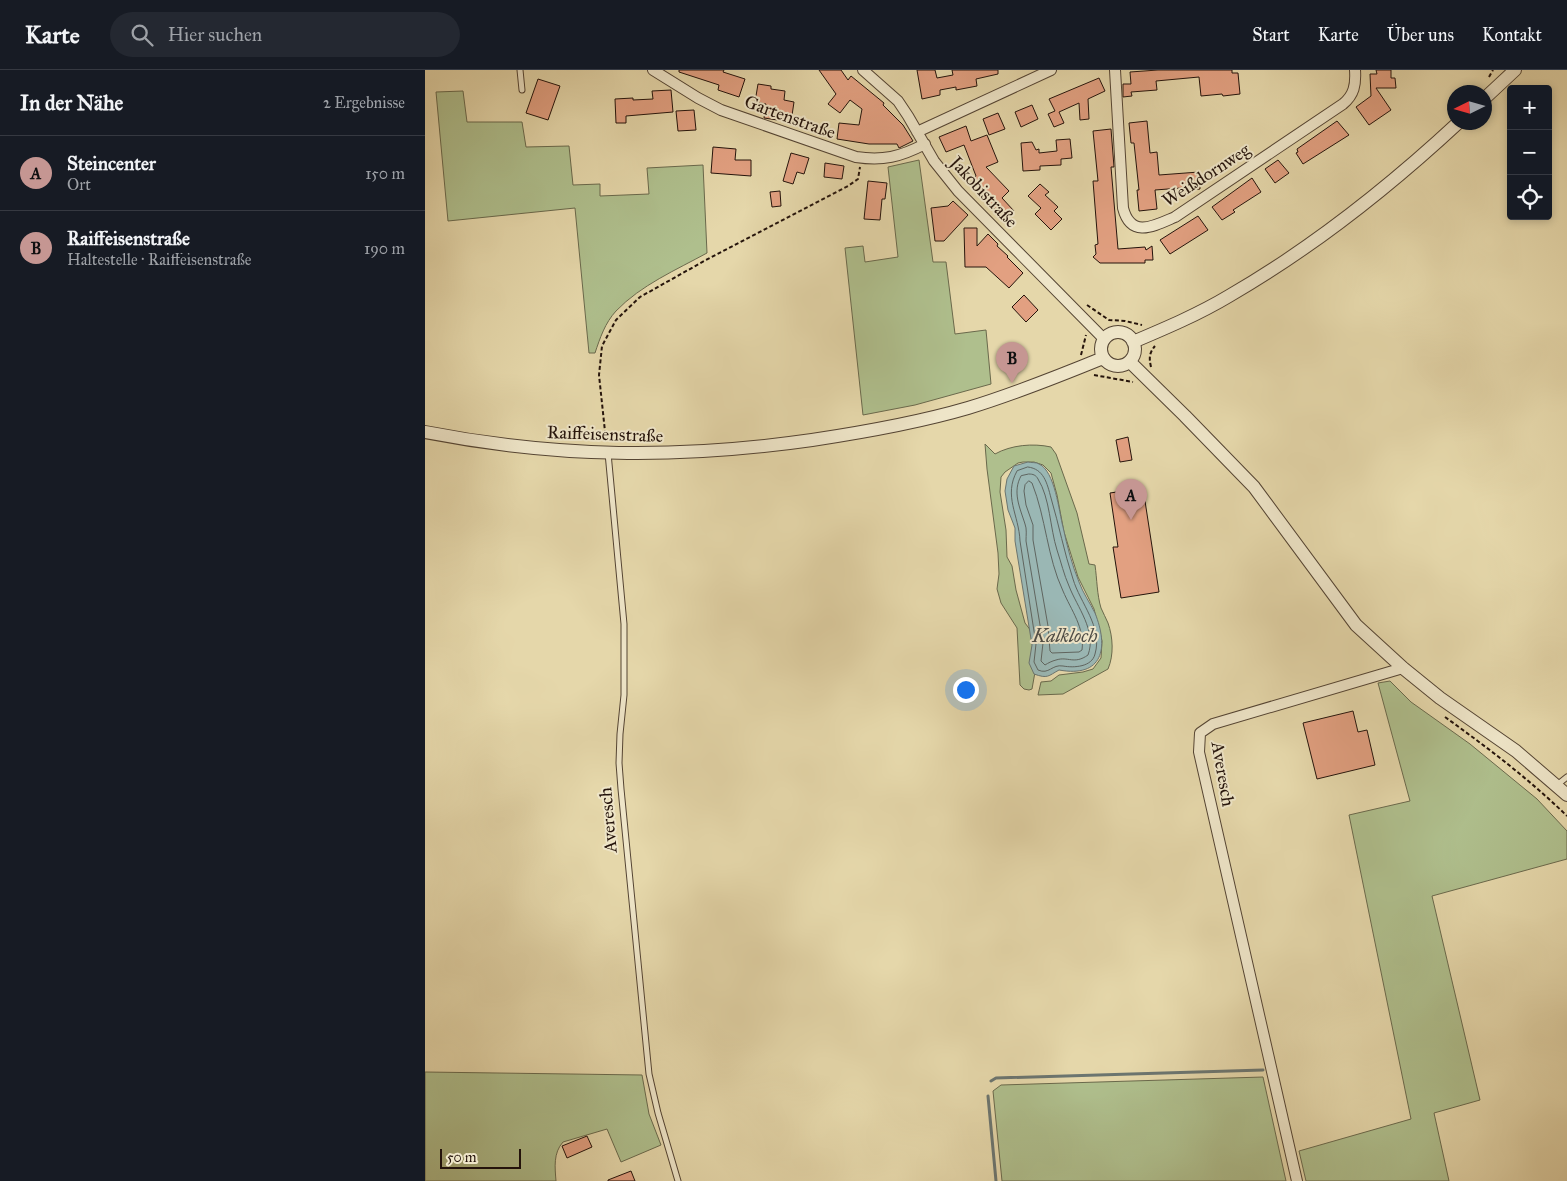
<!DOCTYPE html>
<html lang="de">
<meta charset="utf-8">
<style>
body{margin:0;font-family:"IM FELL Great Primer",serif;background:#242831;color:#f1f3f6}
.controls{position:absolute;right:15px;top:15px;display:grid;overflow:hidden;border-radius:5px;box-shadow:0 2px 8px #0003}
.controls button{width:45px;height:45px;display:grid;place-items:center;padding:0;border:0;border-bottom:1px solid #363941;background:#171b24;color:#f1f3f6;font:25px sans-serif}
.compass{position:absolute;left:1022px;top:15px;width:45px;height:45px;border-radius:50%;background:#171b24;box-shadow:0 2px 8px #0003;rotate:265deg}
.scale{position:absolute;left:15px;bottom:12px;width:81px;box-sizing:border-box;padding-left:5px;border:2px solid #24130b;border-top:0;font-size:14px;line-height:18px;white-space:nowrap;color:#24130b;-webkit-text-stroke:4px #eee5c8;paint-order:stroke}
.you{position:absolute;left:540px;top:619px;width:18px;height:18px;margin:-12px;border:4px solid #fff;border-radius:50%;background:#1a73e8;box-shadow:0 0 0 8px #1a73e833}
.badge{display:grid;place-items:center;width:32px;height:32px;border-radius:50%;background:#c59692;color:#111;font-size:16px;font-weight:700}
.pin{position:absolute;translate:-50% -41px;filter:drop-shadow(0 1px 2px #0008)}
.pin::after{content:'';position:absolute;top:26px;width:18px;height:15px;background:inherit;clip-path:polygon(0 0,100% 0,50% 100%)}
.list{margin:0;padding:0;list-style:none}
h2{display:flex;justify-content:space-between;align-items:center;height:65px;margin:0;padding:0 20px;font-size:21px}
h2 small{font-size:16px;font-weight:400;color:#9ea1a6}
.list li{display:grid;grid-template-columns:32px 1fr auto;gap:15px;align-items:center;box-sizing:border-box;height:75px;padding:0 20px;border-top:1px solid #363941}
.list b{display:block;font-size:19px;white-space:nowrap}
.list p{margin:0;font-size:16px;white-space:nowrap;color:#9ea1a6}
.list em{font-size:16px;font-style:normal;color:#9ea1a6}
.icon{flex:none;width:28px;height:28px;fill:none;stroke:currentColor;stroke-width:2;stroke-linecap:round;stroke-linejoin:round}
.map{position:relative;flex:none;width:1142px;height:1111px;overflow:hidden}
header{display:flex;align-items:center;gap:30px;box-sizing:border-box;height:70px;padding:0 25px;background:#171b24;border-bottom:1px solid #363941}
header strong{font-size:24px}
nav{display:flex;gap:28px;margin-inline-start:auto;font-size:18px}
.search{width:350px;height:45px;background:#242831;display:flex;align-items:center;gap:12px;box-sizing:border-box;padding:0 18px;border-radius:28px;color:#9ea1a6;font-size:19px}
main{display:flex}
aside{flex:1;background:#171b24}
.map>svg:first-child{display:block}
.green{fill:#afbf8d;stroke:#6a694c}
.water{fill:#9ab7b4;stroke:#6b7570}
.lines{fill:none;stroke-linecap:round;stroke-linejoin:round}
.shore{stroke:#5f6560;stroke-width:1}
.stream{stroke:#6b7570;stroke-width:3}
.building{fill:#e2a081;stroke:#24130b}
.service-casing{stroke:#544433;stroke-width:7}
.minor-casing{stroke:#544433;stroke-width:12}
.tertiary-casing{stroke:#544433;stroke-width:14}
.path{stroke:#24130b;stroke-width:2;stroke-dasharray:4 2.5;stroke-linecap:butt}
.service{stroke:#eee5c8;stroke-width:5}
.minor{stroke:#eee5c8;stroke-width:10}
.tertiary{stroke:#eee5c8;stroke-width:12}
.labels{text-anchor:middle;stroke-width:4;stroke-linejoin:round;paint-order:stroke}
.street-label{font-size:18px;fill:#24130b;stroke:#eee5c8}
.water-label{font-size:19px;font-style:italic;fill:#4d4c46;stroke:#eee5c8}
</style>
<header>
<strong>Karte</strong>
<div class="search"><svg class="icon" aria-label="search" viewBox="0 0 24 24"><circle cx="10" cy="10" r="6"/><path d="M15 15l6 6"/></svg>Hier suchen</div>
<nav><a>Start</a><a>Karte</a><a>Über uns</a><a>Kontakt</a></nav>
</header>
<main>
<aside>
<h2>In der Nähe<small>2 Ergebnisse</small></h2>
<ul class="list">
<li><span class="badge">A</span><div><b>Steincenter</b><p>Ort</p></div><em>150 m</em></li>
<li><span class="badge">B</span><div><b>Raiffeisenstraße</b><p>Haltestelle · Raiffeisenstraße</p></div><em>190 m</em></li>
</ul>
</aside>
<div class="map">
<svg width="1142" height="1111" viewBox="0 0 1142 1111">
<rect width="100%" height="100%" fill="#e5d7aa"/>
<filter id="stains"><feTurbulence type="fractalNoise" baseFrequency=".004" numOctaves="4"/><feColorMatrix values="0 0 0 0 .2 0 0 0 0 .09 0 0 0 0 .02 0 0 0 .5 -.17"/></filter>
<radialGradient id="worn" r=".72"><stop offset=".6" stop-color="#630" stop-opacity="0"/><stop offset="1" stop-color="#630" stop-opacity=".3"/></radialGradient>
<path class="green" d="M38,21L42,52H97L101,77L144,76L148,115L175,114V126L224,124L222,98L278,95L282,183C251,200 216,215 191,241C180,253 175,268 170,283H164L150,138L23,151L11,22Z
M494,90L508,192H521L530,264L561,260L566,314L490,335L438,345L420,178L438,176L440,192L473,187L463,97Z
M560,374L570,384C586,375 608,373 626,377L631,384L652,443L664,494L670,495C672,509 672,525 676,538C678,543 681,548 683,553C688,567 689,585 683,599L638,624L613,625L616,612L626,611L634,605L658,602L668,599L676,588L677,571L669,539L653,507L639,462L632,425L626,403L618,395L609,392H598L593,393L580,402L576,407L575,422L581,460L582,487L587,496L591,520L600,553L610,566V602L607,619L604,620L599,619L595,615L592,558L576,533L572,519L574,504L573,483L562,399Z
M965,611L986,632L1045,674L1112,729L1142,761V789L1007,826L1055,1030L1009,1043L1024,1111H881L874,1081L986,1049L924,745L985,731L953,613Z
M0,1002L217,1005L224,1044L236,1075L196,1092L182,1059L138,1072C128,1083 130,1098 131,1111H0Z
M838,1007L861,1111H577L568,1021L576,1015Z"/>
<path class="water" d="M603,392C606,393 612,392 614,394C630,401 634,442 638,457C642,476 647,495 654,512C658,523 665,533 670,543C684,578 678,608 634,600C623,606 623,609 609,604L604,593L607,575L590,471V458L583,440L580,421L582,409L589,396Z"/>
<g class="lines">
<path class="shore" d="M603,397C619,399 622,413 626,428C634,455 639,482 648,509C655,533 678,557 670,584C667,597 649,598 638,596C627,594 624,605 613,600L609,592L611,574L595,471C594,445 578,426 592,401Z
M604,404C608,404 611,405 613,409C625,428 625,458 632,480C636,492 639,505 644,516C652,537 672,561 663,585C649,595 643,586 631,590C627,591 623,593 620,595L616,591L618,573L601,471C601,465 602,459 600,454C595,438 587,422 596,406Z
M604,411L607,413C621,448 622,487 638,521C646,540 660,558 657,580L654,582L627,583L625,581L623,556L608,470V455L601,435L599,421L600,415Z"/>
<path class="stream" d="M566,1011L571,1008L838,1000
M563,1026L571,1111"/>
</g>
<path class="building" d="M254,0H299L298,2L320,9L314,27L293,20L294,15L254,2Z
M394,0H416L423,10L426,6L459,33L458,35L478,55L488,71L474,78L472,74H444L412,69L414,53L434,55L437,39L425,30L415,43L403,34L411,24Z
M492,0H510L512,8L528,5L527,0H573V4L551,9L552,16L531,20V17L515,20V25L497,29Z
M733,0H807V3H813L815,24L798,26L797,24L776,26L774,7L731,11L732,20L706,22L707,26L698,27V14H706L705,2Z
M951,0H966V8H970L971,18H951L966,40L944,55L931,37L946,26L945,4H952Z
M674,8L680,21L663,29L664,49L655,50L654,33L634,42L639,53L629,57L623,44L630,41L624,29Z
M113,9L135,16L123,50L101,43Z
M333,14L346,16V19L360,21L359,30L369,32L366,52L339,48L341,34L330,32Z
M246,20L248,42L201,46V53H191L190,29L208,28V30L228,29L227,21Z
M607,35L613,49L596,57L590,42Z
M269,40L271,60L253,61L251,41Z
M573,43L580,59L564,65L558,49Z
M722,51L725,83L732,82L734,105L774,102L775,119L761,121V120H756V118L730,120L732,139L714,141L712,120H714L709,73H706L704,53Z
M912,51L924,65L878,94L871,83L873,82L872,79Z
M541,56L546,71L562,65L573,92L561,97L584,121L577,128L589,141L580,150L545,113L551,106L539,75L521,82L514,67Z
M686,59L689,97H686L693,179L720,177L721,180L727,176L728,190H720V193H675L668,187L671,184L670,175L673,174L668,111H673L668,61Z
M645,69L647,88L636,89V95L615,96V100L598,101L596,73L607,72L611,80L614,79V83L632,81L631,70Z
M288,77L311,79L310,90H326V106L286,103Z
M366,83L384,88L379,104L372,102L368,114L358,111Z
M853,90L864,103L850,113L840,99Z
M400,93L419,96L417,109L399,107Z
M827,108L836,122L808,140L810,142L797,150L787,137Z
M443,111L462,113L460,129H457L455,150L439,149Z
M615,114L624,122L620,125L633,137L629,141L637,149L626,160L610,144L616,138L603,126Z
M355,121L356,136L347,137L345,122Z
M528,131L543,145L519,171H510L506,138L523,136Z
M773,146L783,160L745,184L735,170Z
M539,158H552V176L563,164L573,174L572,176L583,186L582,187L598,203L584,218L561,197H540Z
M599,225L613,240L601,252L587,237Z
M703,367L707,390L695,392L691,370Z
M718,418L734,522L696,528L688,477H693L685,423Z
M928,641L933,662L942,660L950,695L892,709L878,653Z
M162,1066L167,1077L142,1088L137,1076Z
M206,1101L210,1111H183V1110Z"/>
<g class="lines">
<defs>
<path id="service" d="M95,0L97,20
M183,383L199,554V625L195,664L194,693L196,719L224,1004L233,1043L253,1111
M1132,715L1142,707"/>
<path id="minor" d="M228,0L273,28L296,40L431,87C458,91 475,87 500,74
M438,0L473,31L483,46L509,91L533,121L679,269
M690,0L698,138C706,169 729,156 750,147L918,34C929,25 931,15 930,0
M492,62L626,0
M872,1111L774,682L775,663L788,654L978,598"/>
<path id="tertiary" d="M1060,28L1090,0
M676 279a17 17 0 1 1 34 0a17 17 0 1 1-34 0Z
M708,272C741,258 774,244 804,226C887,178 963,118 1034,52
M705,292L760,346L829,417L931,555L978,598L1015,628L1091,681L1142,725
M0,362C133,388 254,389 387,370C440,362 492,353 543,338C589,324 634,306 678,288"/>
</defs>
<use href="#service" class="service-casing"/>
<use href="#minor" class="minor-casing"/>
<use href="#tertiary" class="tertiary-casing"/>
<path class="path" d="M1064,7L1068,0
M662,235L684,250L700,251L717,255
M656,285L661,265
M726,297C724,288 724,283 730,276
M669,305L708,312
M181,371L174,305L177,276L191,250L215,227L281,190L423,116L433,109L435,97
M1020,647C1063,678 1104,709 1142,746"/>
<use href="#service" class="service"/>
<use href="#minor" class="minor"/>
<use href="#tertiary" class="tertiary"/>
</g>
<g class="labels">
<g class="street-label">
<text transform="translate(365 47) rotate(20)" y="6">Gartenstraße</text>
<text transform="translate(781 105) rotate(-33)" y="6">Weißdornweg</text>
<text transform="translate(559 122) rotate(47)" y="6">Jakobistraße</text>
<text transform="translate(180 364) rotate(2)" y="6">Raiffeisenstraße</text>
<text transform="translate(798 704) rotate(80)" y="6">Averesch</text>
<text transform="translate(183 750) rotate(-95)" y="6">Averesch</text>
</g>
<g class="water-label">
<text x="640" y="572">Kalkloch</text>
</g>
</g>
<rect width="100%" height="100%" filter="url(#stains)"/>
<rect width="100%" height="100%" fill="url(#worn)"/>
</svg>
<div class="controls">
<button>+</button>
<button>−</button>
<button><svg class="icon" aria-label="locate" viewBox="0 0 24 24"><circle cx="12" cy="12" r="6"/><path d="M12 2v4M12 18v4M2 12h4M18 12h4"/></svg></button>
</div>
<svg class="compass" viewBox="-18 -18 36 36"><path d="M0-13l5 13h-10z" fill="#e53935"/><path d="M0 13l5-13h-10z" fill="#9ea1a6"/></svg>
<div class="scale">50 m</div>
<div class="you"></div>
<div class="pin badge" style="left:706px;top:450px">A</div>
<div class="pin badge" style="left:587px;top:313px">B</div>
</div>
</main>
